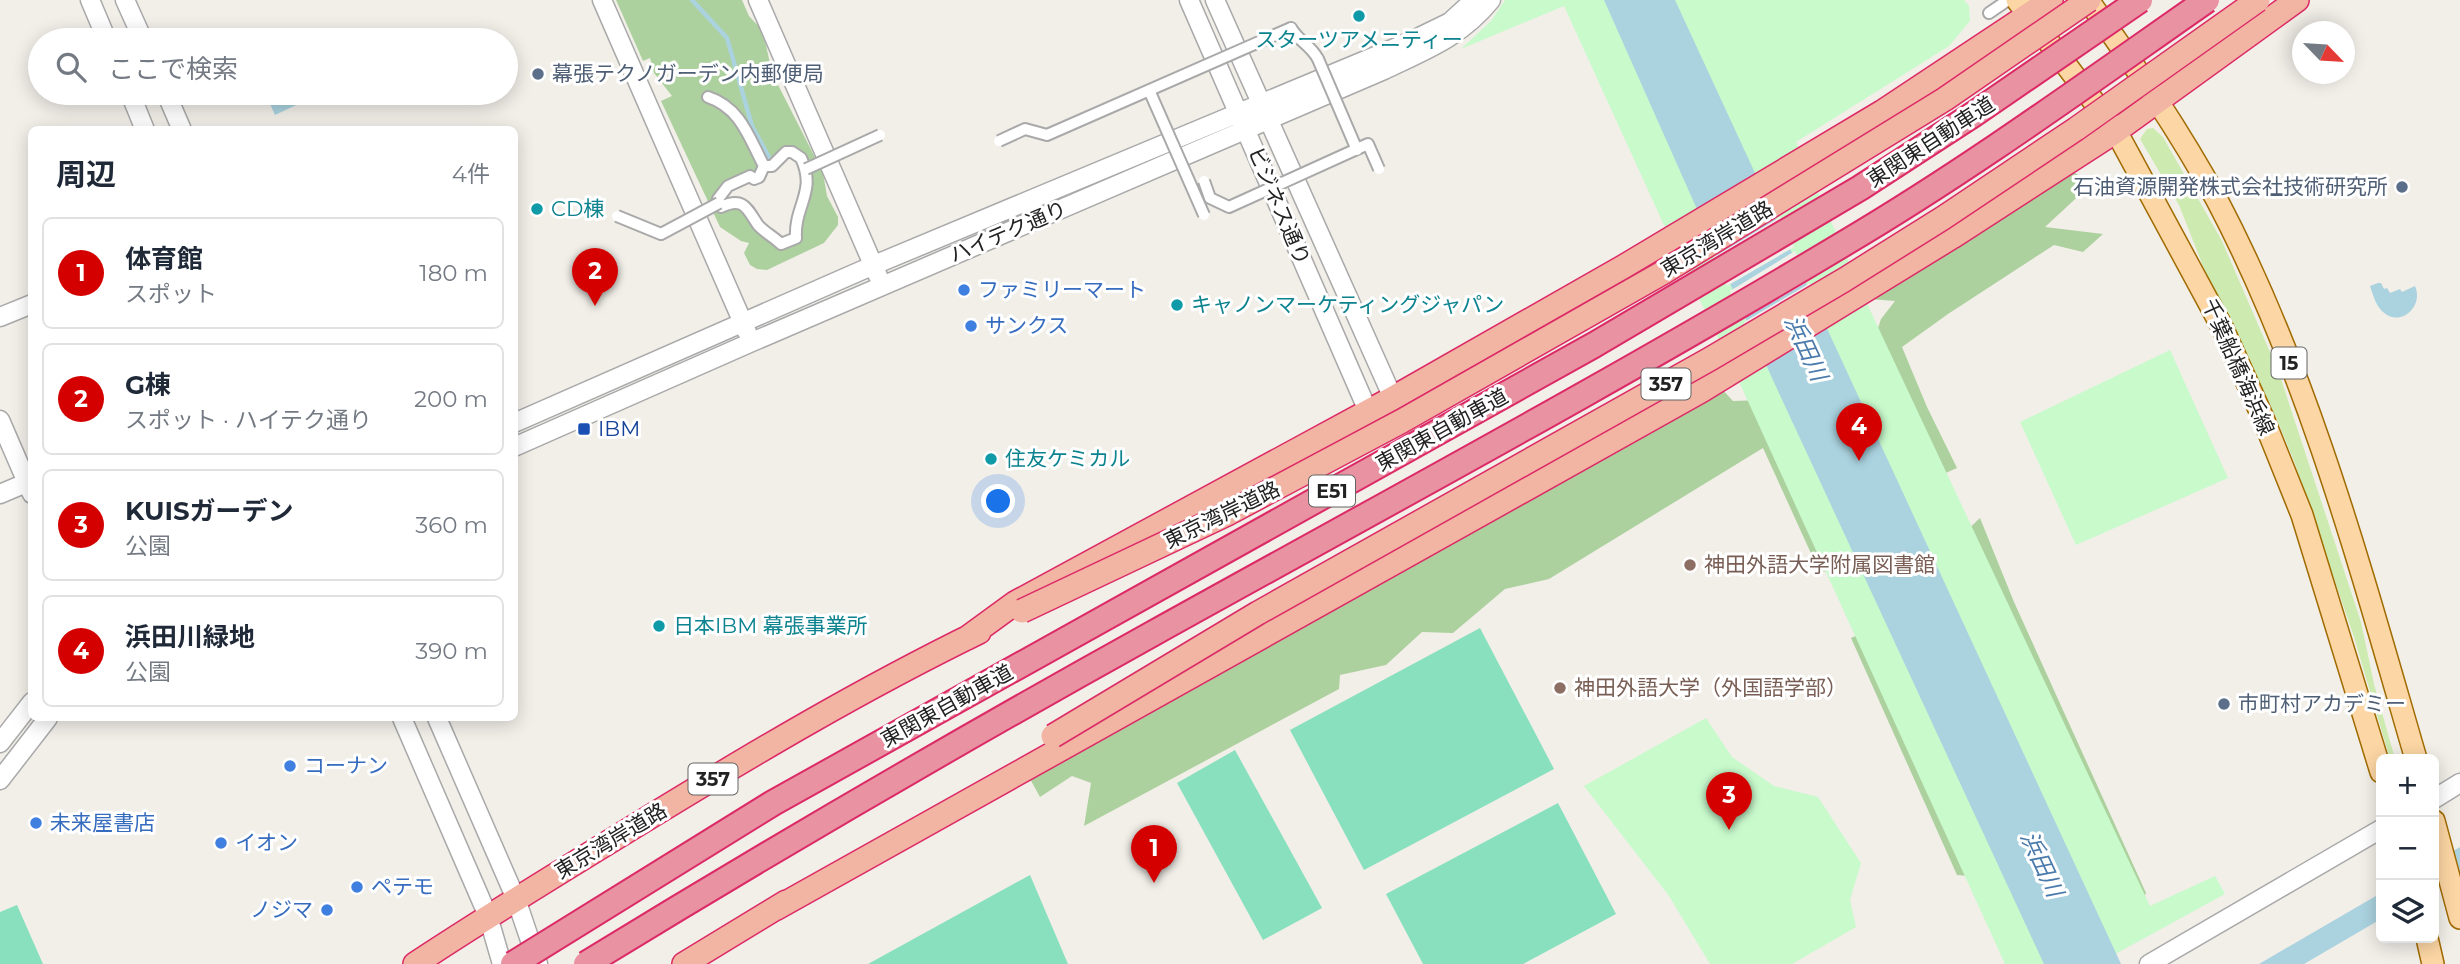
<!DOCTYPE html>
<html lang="ja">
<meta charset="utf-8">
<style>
body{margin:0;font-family:Montserrat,"Noto Sans JP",sans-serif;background:#f6f6f7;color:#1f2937}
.controls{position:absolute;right:21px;bottom:21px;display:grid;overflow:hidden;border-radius:10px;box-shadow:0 4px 18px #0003}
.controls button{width:63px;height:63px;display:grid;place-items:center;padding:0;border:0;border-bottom:2px solid #e0e1e3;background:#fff;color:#1f2937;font:35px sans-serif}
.compass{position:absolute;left:2292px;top:21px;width:63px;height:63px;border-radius:50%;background:#fff;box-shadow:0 4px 18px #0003;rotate:115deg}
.you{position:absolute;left:999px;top:502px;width:24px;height:24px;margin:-18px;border:5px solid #fff;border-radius:50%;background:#1a73e8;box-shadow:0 0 0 10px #1a73e833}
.badge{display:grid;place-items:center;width:46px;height:46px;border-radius:50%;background:#d40000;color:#fff;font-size:23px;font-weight:700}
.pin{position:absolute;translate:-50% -58px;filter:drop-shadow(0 2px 4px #0008)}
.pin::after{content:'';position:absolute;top:37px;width:24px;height:21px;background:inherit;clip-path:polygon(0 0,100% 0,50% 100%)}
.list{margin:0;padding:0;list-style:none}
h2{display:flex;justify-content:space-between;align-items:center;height:91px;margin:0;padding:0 28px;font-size:30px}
h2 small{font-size:23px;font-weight:400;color:#747a83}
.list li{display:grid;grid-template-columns:46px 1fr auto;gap:21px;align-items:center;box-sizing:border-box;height:112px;margin:0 14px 14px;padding:0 14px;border:2px solid #e0e1e3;border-radius:10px}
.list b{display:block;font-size:26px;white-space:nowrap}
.list p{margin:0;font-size:23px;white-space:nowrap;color:#747a83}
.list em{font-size:23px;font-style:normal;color:#747a83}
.icon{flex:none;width:38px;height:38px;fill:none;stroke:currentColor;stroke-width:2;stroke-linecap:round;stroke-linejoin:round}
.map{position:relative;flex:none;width:2460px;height:964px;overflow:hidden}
.search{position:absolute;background:#fff;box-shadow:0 4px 18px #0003;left:28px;top:28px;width:490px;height:77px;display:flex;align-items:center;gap:18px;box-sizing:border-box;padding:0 24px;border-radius:38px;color:#747a83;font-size:26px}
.panel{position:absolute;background:#fff;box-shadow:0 4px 18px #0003;left:28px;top:126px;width:490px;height:595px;border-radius:10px}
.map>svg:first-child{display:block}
.grass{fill:#cdebb0}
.forest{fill:#add19e;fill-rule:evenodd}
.park{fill:#c8facc}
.pitch{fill:#88e0be}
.water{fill:#aad3df}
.pier{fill:#f2efe9}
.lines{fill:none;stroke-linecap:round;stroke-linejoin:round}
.stream{stroke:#aad3df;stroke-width:4.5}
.pedestrian-casing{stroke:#a9a9a9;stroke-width:14}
.tertiary-casing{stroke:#a9a9a9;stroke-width:21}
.primary-casing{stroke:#a06b00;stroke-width:24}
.trunk-casing{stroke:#dc2a67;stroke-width:26}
.pedestrian{stroke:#fff;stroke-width:10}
.tertiary{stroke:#fff;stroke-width:18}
.primary{stroke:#fcd6a4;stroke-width:21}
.trunk{stroke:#f2b4a3;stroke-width:23}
.pedestrian-bridge-casing{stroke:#a9a9a9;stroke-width:14;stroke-linecap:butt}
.trunk-bridge-casing{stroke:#dc2a67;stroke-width:26;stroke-linecap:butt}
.motorway-bridge-casing{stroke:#dc2a67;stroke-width:28;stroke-linecap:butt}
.pedestrian-bridge{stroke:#fff;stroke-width:10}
.trunk-bridge{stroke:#f2b4a3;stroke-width:23}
.motorway-bridge{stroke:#e892a2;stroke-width:24}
.culture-dot{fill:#0f9aa8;stroke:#fff;stroke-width:2.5}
.service-dot{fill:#5c6f8a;stroke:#fff;stroke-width:2.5}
.shop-dot{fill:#3f7fe0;stroke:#fff;stroke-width:2.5}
.transit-dot{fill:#1a4fb4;stroke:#fff;stroke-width:2.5}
.education-dot{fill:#8d6e63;stroke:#fff;stroke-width:2.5}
.labels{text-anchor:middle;stroke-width:6;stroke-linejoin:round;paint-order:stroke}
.shield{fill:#fff;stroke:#646464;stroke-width:2}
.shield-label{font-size:19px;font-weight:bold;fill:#222}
.culture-label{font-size:21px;fill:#0d838f;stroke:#fff;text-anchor:start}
.service-label{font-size:21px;fill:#4e5e75;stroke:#fff;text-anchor:start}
.street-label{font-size:21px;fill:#222;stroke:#fff}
.shop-label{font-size:21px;fill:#366cbe;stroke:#fff;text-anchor:start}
.transit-label{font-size:21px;fill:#164399;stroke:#fff;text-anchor:start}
.education-label{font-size:21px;fill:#785e54;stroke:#fff;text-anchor:start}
.water-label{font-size:23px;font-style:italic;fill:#4a7aab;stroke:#fff}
</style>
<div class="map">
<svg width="2460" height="964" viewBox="0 0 2460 964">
<rect width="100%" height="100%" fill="#f2efe9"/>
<path class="grass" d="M2153,128L2163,137L2222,241L2279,373L2361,622L2374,684L2395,759H2390L2354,637L2294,461L2276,417L2205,271L2179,205L2140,139L2147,129Z"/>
<path class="forest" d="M616,0H742L749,16L763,31L772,73L823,173L827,196L838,217V225L824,243L767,270L757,269L750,265L744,253L749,243L741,241L720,227L661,101L672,96L654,73L650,58L643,61ZM792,152L808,180L796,237L781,244L733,203L718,199L749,176L759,177Z
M2073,172L2085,179L2086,189L2045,227L2103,234L2083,252L2054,245L1948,314L1902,347L1927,407L1957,468L1932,479L1876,334L1881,319L1895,301L1869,299Z
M1721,388L1733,401L1763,400L1833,572L1819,571L1763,448L1549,579L1505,589L1453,633L1422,632L1386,665L1340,675L1339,689L1084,826L1091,783L1072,776L1040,797L1030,779Z
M1980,518L2014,602L2146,893L2142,901L1963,534Z
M1876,627L1980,877L1957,875L1851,638Z"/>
<path class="park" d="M1505,0H1964L1969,6L1970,21L1949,46L1796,142L1870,310L2150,906L2215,876L2225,894L2097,964H2005L1741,386L1663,223L1564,6L1461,49L1491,21Z
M2170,350L2228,478L2076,545L2020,422Z
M1706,718L1732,757L1774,786L1818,797L1861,863L1850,900L1856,927L1792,964H1710L1669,896L1584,786Z"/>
<path class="pitch" d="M1480,628L1554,769L1364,870L1290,730Z
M1235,750L1322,908L1263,940L1177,783Z
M1558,803L1616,914L1523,964H1423L1386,894Z
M1030,875L1068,964H868Z
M17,905L43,964H0V912Z"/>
<path class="water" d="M1604,0H1675L2121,964H2044L1772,378Z
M265,93H272L278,105L306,93H322L275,115Z
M2378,283H2381L2384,289L2387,288L2390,293L2400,289L2402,292L2415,286C2424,306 2401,328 2383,312C2376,306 2373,295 2370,286Z
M2460,847V873L2434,888V862Z
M2381,893V919L2304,964H2259Z"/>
<path class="pier" d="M1780,217L1794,247L1727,286L1714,257Z
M1795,251L1809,281L1742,320L1730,291Z
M1810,283L1820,304L1753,343L1744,322Z"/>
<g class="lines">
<path class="stream" d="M692,0L727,38L752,126L771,161"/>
<defs>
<path id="pedestrian" d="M1989,13L2008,0
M1291,28C1299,42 1310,44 1318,59
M708,97C741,108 749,138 764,166
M786,152H792L801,158C817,192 794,205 796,238L781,244C774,237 764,232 758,225C747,209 744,196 721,207L718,199L728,186L750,176L754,179L759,177L764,166H772Z"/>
<path id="tertiary" d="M90,0L107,40
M125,0L143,40
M602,0L747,332
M758,0L878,276
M1189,0L1368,411
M1215,0L1393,398
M130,93L145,130
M166,93L182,130
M0,317L32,304
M0,420L32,494
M514,423L874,265L1409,42L1450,22L1474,0
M514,447L752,342L1384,70C1426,50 1461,37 1491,0
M0,494L26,483
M402,718L488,916L502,964
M437,718L516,899L538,964
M0,743L32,702
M0,780L48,718
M2434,799L2460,783
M2149,964L2381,829"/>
<path id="primary" d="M2017,0L2116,131L2222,327L2263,418L2302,515L2381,772
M2088,0C2134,65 2179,130 2217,200C2309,375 2361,570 2416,759
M2434,821L2460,918
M2427,938L2433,964"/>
<path id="trunk" d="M967,638L1015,603L1393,398L1623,267L1882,112L2051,0
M775,909L1701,391L1952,237L2116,131L2297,0
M415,964C489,915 565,869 640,823C751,755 862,689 979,632
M684,964L786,902"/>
</defs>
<use href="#pedestrian" class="pedestrian-casing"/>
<use href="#tertiary" class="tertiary-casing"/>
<use href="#primary" class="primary-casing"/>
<use href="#trunk" class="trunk-casing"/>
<use href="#pedestrian" class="pedestrian"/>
<use href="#tertiary" class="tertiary"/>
<use href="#primary" class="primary"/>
<use href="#trunk" class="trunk"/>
<defs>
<path id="pedestrian-bridge" d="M1318,59L1357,150
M1149,90L1204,215
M999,141L1025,129L1047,135L1291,28
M806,169L880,135
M1204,181L1210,198L1229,207L1368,144L1379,169
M617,216L661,234L719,203"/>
<path id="trunk-bridge" d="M1022,611L1227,514L1402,421L1664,272L1945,99L2089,0
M1053,736L1258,613L1710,359L1844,280L1943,218L2076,129L2258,0"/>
<path id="motorway-bridge" d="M513,964L773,803L1594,345L1860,188L1974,114L2140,0
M586,964C772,850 961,740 1152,634C1384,505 1617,380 1845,243C1970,169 2088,83 2207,0"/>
</defs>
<use href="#pedestrian-bridge" class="pedestrian-bridge-casing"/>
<use href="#trunk-bridge" class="trunk-bridge-casing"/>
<use href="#motorway-bridge" class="motorway-bridge-casing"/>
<use href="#pedestrian-bridge" class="pedestrian-bridge"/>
<use href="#trunk-bridge" class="trunk-bridge"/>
<use href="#motorway-bridge" class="motorway-bridge"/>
</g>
<g class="culture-dot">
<circle cx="1359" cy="16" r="7"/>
<circle cx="537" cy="209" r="7"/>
<circle cx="1177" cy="305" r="7"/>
<circle cx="991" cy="459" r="7"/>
<circle cx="659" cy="626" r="7"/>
</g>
<g class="service-dot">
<circle cx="538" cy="74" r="7"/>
<circle cx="2402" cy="187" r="7"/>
<circle cx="2224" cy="704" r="7"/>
</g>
<g class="shop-dot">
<circle cx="964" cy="290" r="7"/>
<circle cx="971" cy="326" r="7"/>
<circle cx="290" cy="766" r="7"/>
<circle cx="36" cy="823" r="7"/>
<circle cx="221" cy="843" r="7"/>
<circle cx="357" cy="887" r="7"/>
<circle cx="327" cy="910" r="7"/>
</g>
<rect class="transit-dot" x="577" y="422" width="14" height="14" rx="3.5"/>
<g class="education-dot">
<circle cx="1690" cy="565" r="7"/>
<circle cx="1560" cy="688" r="7"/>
</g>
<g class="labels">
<g class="shield">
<rect x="2271.5" y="347.5" width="35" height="31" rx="5"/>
<rect x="1641.5" y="368.5" width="49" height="31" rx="5"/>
<rect x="1309" y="475.5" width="46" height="31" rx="5"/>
<rect x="688.5" y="763.5" width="49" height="31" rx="5"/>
</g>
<g class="shield-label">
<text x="2289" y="370">15</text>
<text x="1666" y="391">357</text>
<text x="1332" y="498">E51</text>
<text x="713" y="786">357</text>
</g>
<g class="culture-label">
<text x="1359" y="47" text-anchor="middle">スターツアメニティー</text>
<text x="551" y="216">CD棟</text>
<text x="1191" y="312">キャノンマーケティングジャパン</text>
<text x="1005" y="466">住友ケミカル</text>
<text x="673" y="633">日本IBM 幕張事業所</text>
</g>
<g class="service-label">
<text x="552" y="81">幕張テクノガーデン内郵便局</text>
<text x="2388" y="194" text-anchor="end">石油資源開発株式会社技術研究所</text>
<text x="2238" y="711">市町村アカデミー</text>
</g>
<g class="street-label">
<text transform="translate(1931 142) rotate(-33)" y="7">東関東自動車道</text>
<text transform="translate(1279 206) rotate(67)" y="7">ビジネス通り</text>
<text transform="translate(1008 232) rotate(-23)" y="7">ハイテク通り</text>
<text transform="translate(1717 239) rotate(-31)" y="7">東京湾岸道路</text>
<text transform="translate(2238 367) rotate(66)" y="7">千葉船橋海浜線</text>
<text transform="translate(1442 430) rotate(-29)" y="7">東関東自動車道</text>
<text transform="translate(1222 515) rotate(-26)" y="7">東京湾岸道路</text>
<text transform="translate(947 706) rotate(-29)" y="7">東関東自動車道</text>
<text transform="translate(611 841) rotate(-31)" y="7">東京湾岸道路</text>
</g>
<g class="shop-label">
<text x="978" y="297">ファミリーマート</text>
<text x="985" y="333">サンクス</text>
<text x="304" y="773">コーナン</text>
<text x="50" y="830">未来屋書店</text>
<text x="235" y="850">イオン</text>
<text x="371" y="894">ペテモ</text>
<text x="313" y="917" text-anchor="end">ノジマ</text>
</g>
<g class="transit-label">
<text x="598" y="436">IBM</text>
</g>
<g class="education-label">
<text x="1704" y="572">神田外語大学附属図書館</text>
<text x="1574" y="695">神田外語大学（外国語学部）</text>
</g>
<g class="water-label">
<text transform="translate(1806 348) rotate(65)" y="8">浜田川</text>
<text transform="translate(2042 864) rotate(65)" y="8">浜田川</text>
</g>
</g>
</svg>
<div class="controls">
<button>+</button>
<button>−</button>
<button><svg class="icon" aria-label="layers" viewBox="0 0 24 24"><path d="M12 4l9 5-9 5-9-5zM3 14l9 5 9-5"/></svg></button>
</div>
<svg class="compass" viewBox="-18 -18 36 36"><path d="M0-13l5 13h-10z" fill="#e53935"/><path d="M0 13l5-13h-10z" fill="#747a83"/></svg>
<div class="you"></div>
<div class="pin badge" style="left:1154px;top:883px">1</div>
<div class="pin badge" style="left:595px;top:306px">2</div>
<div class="pin badge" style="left:1729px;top:830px">3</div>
<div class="pin badge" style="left:1859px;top:461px">4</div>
<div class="search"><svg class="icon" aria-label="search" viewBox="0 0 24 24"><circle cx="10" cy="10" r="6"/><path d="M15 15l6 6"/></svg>ここで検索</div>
<section class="panel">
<h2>周辺<small>4件</small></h2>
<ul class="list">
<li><span class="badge">1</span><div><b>体育館</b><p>スポット</p></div><em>180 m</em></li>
<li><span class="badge">2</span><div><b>G棟</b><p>スポット · ハイテク通り</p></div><em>200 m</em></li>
<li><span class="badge">3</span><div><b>KUISガーデン</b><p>公園</p></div><em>360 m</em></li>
<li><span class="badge">4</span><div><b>浜田川緑地</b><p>公園</p></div><em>390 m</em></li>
</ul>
</section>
</div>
